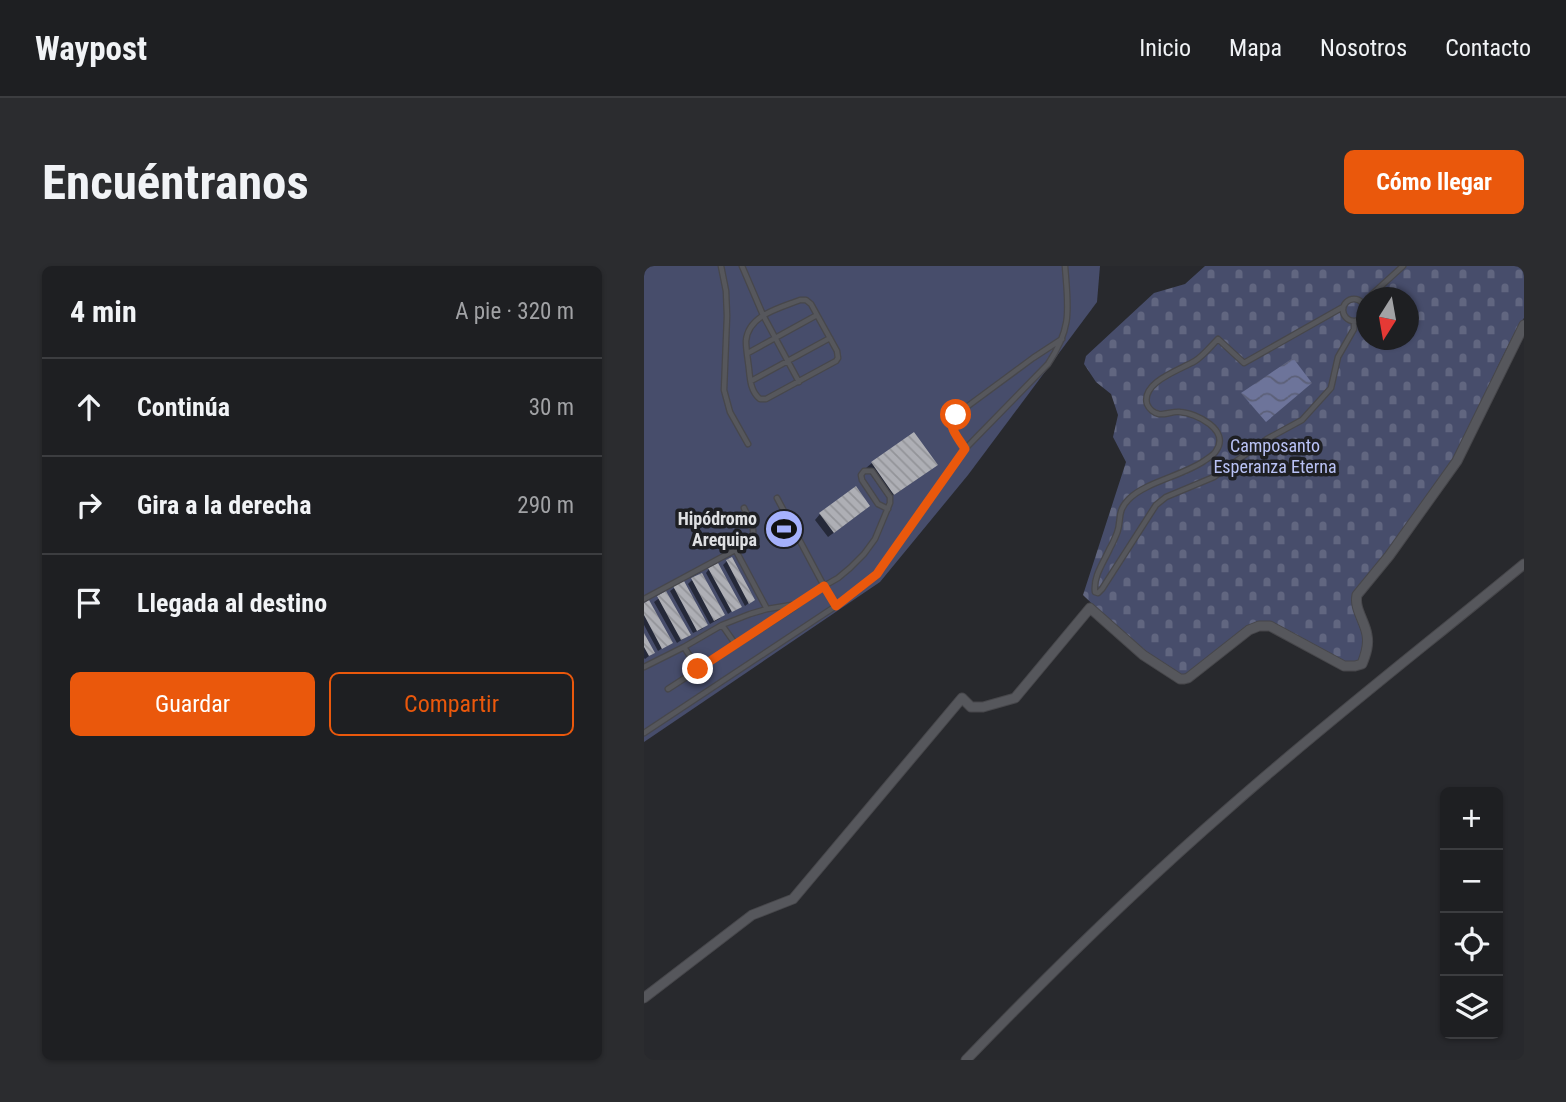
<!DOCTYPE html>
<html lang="es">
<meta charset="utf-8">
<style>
body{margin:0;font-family:"Roboto Condensed",sans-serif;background:#2b2c2f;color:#f1f3f6}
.controls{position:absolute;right:21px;bottom:21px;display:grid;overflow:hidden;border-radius:10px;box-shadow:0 2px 5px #0004}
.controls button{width:63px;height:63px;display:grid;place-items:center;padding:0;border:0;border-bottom:2px solid #3c3d40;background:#1e1f22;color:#f1f3f6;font:35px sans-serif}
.compass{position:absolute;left:712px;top:21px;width:63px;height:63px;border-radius:50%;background:#1e1f22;box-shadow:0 2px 5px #0004;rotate:191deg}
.stop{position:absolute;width:21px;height:21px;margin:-16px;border:5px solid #ea580c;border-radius:50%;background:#fff}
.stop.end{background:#ea580c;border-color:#fff;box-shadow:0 2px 7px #0008}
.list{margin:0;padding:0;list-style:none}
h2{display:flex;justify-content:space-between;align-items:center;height:91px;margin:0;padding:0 28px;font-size:30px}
h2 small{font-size:23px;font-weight:400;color:#a1a2a5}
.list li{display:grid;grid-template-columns:46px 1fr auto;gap:21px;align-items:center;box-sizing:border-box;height:98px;padding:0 28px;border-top:2px solid #3c3d40}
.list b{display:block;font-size:26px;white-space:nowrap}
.list em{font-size:23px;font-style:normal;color:#a1a2a5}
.actions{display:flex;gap:14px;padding:21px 28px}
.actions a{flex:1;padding:16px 0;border:2px solid #ea580c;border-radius:10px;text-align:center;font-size:24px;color:#ea580c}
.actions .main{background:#ea580c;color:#fff}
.icon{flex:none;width:38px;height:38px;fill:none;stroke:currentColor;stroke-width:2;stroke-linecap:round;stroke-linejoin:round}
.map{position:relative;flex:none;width:880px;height:794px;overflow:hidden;border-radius:10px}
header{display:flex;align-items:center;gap:42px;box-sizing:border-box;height:98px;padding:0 35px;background:#1e1f22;border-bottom:2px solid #3c3d40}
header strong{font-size:33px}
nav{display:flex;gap:38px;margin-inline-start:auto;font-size:24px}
.intro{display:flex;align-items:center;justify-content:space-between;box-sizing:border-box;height:168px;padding:0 42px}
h1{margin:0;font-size:49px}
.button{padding:18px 32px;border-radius:10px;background:#ea580c;color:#fff;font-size:24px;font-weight:700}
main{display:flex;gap:42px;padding:0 42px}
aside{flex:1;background:#1e1f22;border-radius:10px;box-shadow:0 2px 5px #0004}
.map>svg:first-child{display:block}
.cemetery{fill:url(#cemetery-stones);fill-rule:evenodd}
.pitch{fill:#474d6b}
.water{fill:url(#water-waves)}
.shadow{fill:#0007}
.building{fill:url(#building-back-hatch)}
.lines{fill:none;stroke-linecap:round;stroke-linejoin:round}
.lane-casing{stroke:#47474b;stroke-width:7}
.street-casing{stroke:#47474b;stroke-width:11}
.lane{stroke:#56575c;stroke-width:4.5}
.street{stroke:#56575c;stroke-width:9}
.route{stroke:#ea580c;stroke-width:9}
.labels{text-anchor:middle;stroke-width:7;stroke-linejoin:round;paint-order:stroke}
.park-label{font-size:18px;fill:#b9c2f5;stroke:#1e1f23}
.poi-label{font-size:18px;font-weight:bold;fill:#dfe0e3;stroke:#1e1f23;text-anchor:end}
</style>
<header>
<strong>Waypost</strong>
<nav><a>Inicio</a><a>Mapa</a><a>Nosotros</a><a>Contacto</a></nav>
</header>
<div class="intro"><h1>Encuéntranos</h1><a class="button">Cómo llegar</a></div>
<main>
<aside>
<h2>4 min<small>A pie · 320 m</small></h2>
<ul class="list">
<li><svg class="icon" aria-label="ahead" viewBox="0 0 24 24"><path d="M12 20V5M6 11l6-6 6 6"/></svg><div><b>Continúa</b></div><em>30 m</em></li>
<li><svg class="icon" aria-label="right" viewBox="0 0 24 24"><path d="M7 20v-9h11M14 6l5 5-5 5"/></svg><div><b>Gira a la derecha</b></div><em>290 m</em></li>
<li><svg class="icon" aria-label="arrive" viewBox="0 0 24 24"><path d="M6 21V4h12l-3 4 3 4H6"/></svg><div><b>Llegada al destino</b></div></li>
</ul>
<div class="actions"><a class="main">Guardar</a><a>Compartir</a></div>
</aside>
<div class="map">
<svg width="880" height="794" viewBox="0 0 880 794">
<defs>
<pattern id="cemetery-stones" width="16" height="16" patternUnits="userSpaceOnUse" patternTransform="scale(1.75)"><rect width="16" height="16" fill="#474d6b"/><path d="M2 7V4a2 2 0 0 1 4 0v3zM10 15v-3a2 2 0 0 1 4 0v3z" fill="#616680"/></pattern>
<pattern id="water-waves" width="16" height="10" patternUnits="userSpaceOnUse" patternTransform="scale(1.75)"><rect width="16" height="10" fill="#6d749a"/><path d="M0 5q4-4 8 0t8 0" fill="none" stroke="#5c6078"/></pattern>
<pattern id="building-back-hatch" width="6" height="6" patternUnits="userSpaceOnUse" patternTransform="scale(1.75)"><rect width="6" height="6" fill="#aeafb5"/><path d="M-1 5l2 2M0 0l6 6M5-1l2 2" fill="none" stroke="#939499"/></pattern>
</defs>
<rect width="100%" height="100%" fill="#28292d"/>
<path class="cemetery" d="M561,0H880V52L873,62L853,102L832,151L809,193L740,293L709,330L708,339L719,371L720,383L716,393L710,399L701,398L623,356L542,409C517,409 459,348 439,329L482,196L469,171L474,149L467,128L452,116L440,98L442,90L510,27L541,18ZM722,32H764V74H722Z"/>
<path class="pitch" d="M0,0H456L453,36L324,209L236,316L0,476Z"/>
<path class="water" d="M649,92L668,117L622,156L597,127Z"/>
<path class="shadow" d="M228,197L286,204L244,233L222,202Z
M219,245L184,271L171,254L176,248Z
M83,295L109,334L101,340L79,299Z
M65,303L95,340L84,348L62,307Z
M48,314L79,349L75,353L66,358L44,318Z
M30,322L62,359L58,363L49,367L26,325Z
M22,327L45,369L33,377L10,336Z
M0,339L26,377L14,385L0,359Z
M0,370L9,387L1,393L0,392Z"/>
<path class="building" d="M270,166L294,199L250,229L227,196Z
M212,220L226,240L190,267L175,247Z
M88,291L111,334L105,338L82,294Z
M74,297L98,341L88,346L64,302Z
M58,307L81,349L70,355L47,312Z
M40,315L64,359L53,365L29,320Z
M22,325L47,369L37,374L13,330Z
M5,334L29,377L18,383L0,349V337Z
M0,367L11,387L5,390L0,381Z"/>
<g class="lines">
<defs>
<path id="lane" d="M77,0L82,25L83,50L80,124L86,146L104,178
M98,0L119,49L155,116
M724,32L759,0
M699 44a11 11 0 1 1 22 0a11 11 0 1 1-22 0Z
M156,34H162L167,38L193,85L194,92L192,95L122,133H116C107,126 106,114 105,103C104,94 102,84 102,75C104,49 136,42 156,34Z
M699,41L600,97L574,73C567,80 559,90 551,95C536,104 497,116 503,138C505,143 510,147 515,148C522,149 529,145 536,146C552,147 587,164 572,185C570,189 564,192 560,195C538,210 502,216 485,233C472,246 478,254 473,267C471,272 469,277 466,282C460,296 449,310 451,326L454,327L458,323L512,239L522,231L570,211L623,173L658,154L687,122L694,91L710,63V55
M104,87L173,49
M107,115L186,72
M321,182L307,159L309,151L389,92L418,73
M133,232L180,320L192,340
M91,283L123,343
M0,333L106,276C114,265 105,253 100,242
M78,359L92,379
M40,381L54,403
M0,401L40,381L78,359L106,348L123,343L154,338L180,320L194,312L206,302L220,288L231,273L246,237V231L228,205H220L217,209L218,214L234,238L244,243
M24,423L152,340
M0,467L192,340L233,308L321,183L404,98C429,61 424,42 421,0"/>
<path id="street" d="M0,732L108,649L149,633L318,432L327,441H339L371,432L446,342L499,389L536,413H540L544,412L605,364L615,360H626L700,400H711L718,398C722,388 725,379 723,369C721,355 710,343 713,329L745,290L813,195L880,59
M322,794C407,706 494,621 586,541C681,457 782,379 880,298"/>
</defs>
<use href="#lane" class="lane-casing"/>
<use href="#street" class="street-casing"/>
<use href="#lane" class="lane"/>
<use href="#street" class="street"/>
</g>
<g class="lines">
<path class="route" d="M54,403L180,320L192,340L233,308L237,302L321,183C315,172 301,159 312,149"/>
</g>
<defs>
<symbol id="stadium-disc" viewBox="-11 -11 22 22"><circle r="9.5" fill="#a5b1fc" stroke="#1e1f23"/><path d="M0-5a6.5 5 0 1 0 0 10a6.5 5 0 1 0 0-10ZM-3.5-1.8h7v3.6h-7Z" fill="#111"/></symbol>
</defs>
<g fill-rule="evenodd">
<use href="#stadium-disc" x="118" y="241" width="44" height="44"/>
</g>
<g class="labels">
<g class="park-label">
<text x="631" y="186">Camposanto<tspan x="631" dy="21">Esperanza Eterna</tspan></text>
</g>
<g class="poi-label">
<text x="113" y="259">Hipódromo<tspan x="113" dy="21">Arequipa</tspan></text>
</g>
</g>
</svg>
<div class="controls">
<button>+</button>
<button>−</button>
<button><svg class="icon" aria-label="locate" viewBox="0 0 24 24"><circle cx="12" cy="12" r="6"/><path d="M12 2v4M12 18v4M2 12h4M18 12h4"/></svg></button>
<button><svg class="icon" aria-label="layers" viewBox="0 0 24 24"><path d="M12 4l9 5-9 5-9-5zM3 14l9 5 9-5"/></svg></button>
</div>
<svg class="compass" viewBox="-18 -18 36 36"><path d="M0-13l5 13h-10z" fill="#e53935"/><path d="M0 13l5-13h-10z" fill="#a1a2a5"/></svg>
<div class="stop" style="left:312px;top:149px"></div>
<div class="stop end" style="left:54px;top:403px"></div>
</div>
</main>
